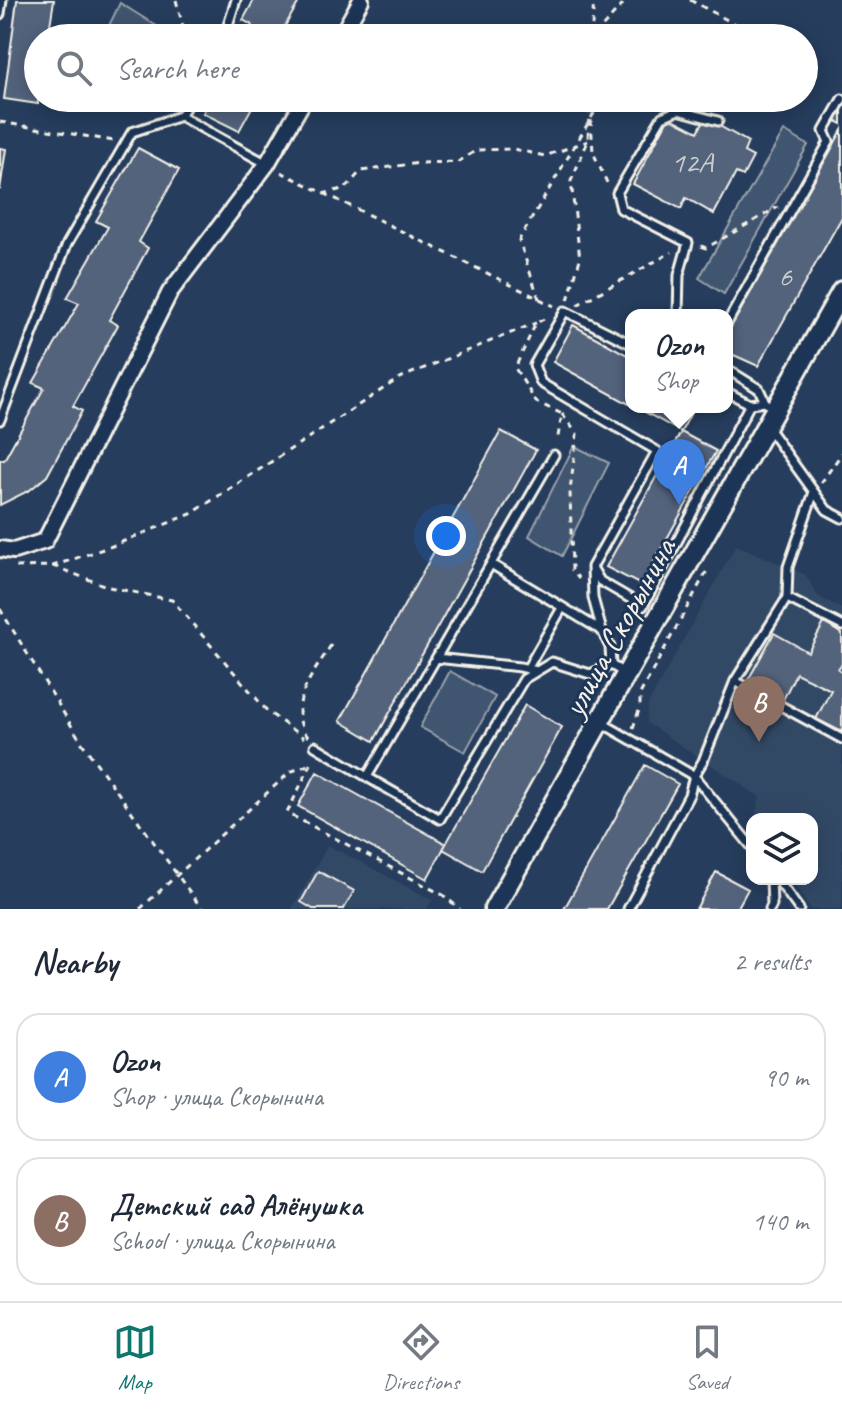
<!DOCTYPE html>
<meta charset="utf-8">
<style>
body{margin:0;font-family:Caveat,sans-serif;background:#f6f6f7;color:#1f2937}
.controls{position:absolute;right:24px;bottom:24px;display:grid;overflow:hidden;border-radius:16px;box-shadow:0 4px 20px #0003}
.controls button{width:72px;height:72px;display:grid;place-items:center;padding:0;border:0;border-bottom:2px solid #e0e1e3;background:#fff;color:#1f2937;font:40px sans-serif}
.you{position:absolute;left:446px;top:536px;width:28px;height:28px;margin:-20px;border:6px solid #fff;border-radius:50%;background:#1a73e8;box-shadow:0 0 0 12px #1a73e833}
.badge{display:grid;place-items:center;width:52px;height:52px;border-radius:50%;background:#0f766e;color:#fff;font-size:26px;font-weight:700}
.pin{position:absolute;translate:-50% -66px;filter:drop-shadow(0 2px 4px #0008)}
.pin::after{content:'';position:absolute;top:42px;width:28px;height:24px;background:inherit;clip-path:polygon(0 0,100% 0,50% 100%)}
.popup{position:absolute;left:625px;top:309px;width:108px;height:104px;box-sizing:border-box;display:grid;place-content:center;border-radius:16px;background:#fff;filter:drop-shadow(0 2px 6px #0005);font-size:26px;white-space:nowrap;color:#747a83}
.popup b{font-size:30px;color:#1f2937}
.popup::after{content:'';position:absolute;left:50%;top:100%;margin-left:-16px;border:16px solid transparent;border-top-color:#fff}
.list{margin:0;padding:0;list-style:none}
h2{display:flex;justify-content:space-between;align-items:center;height:104px;margin:0;padding:0 32px;font-size:34px}
h2 small{font-size:26px;font-weight:400;color:#747a83}
.list li{display:grid;grid-template-columns:52px 1fr auto;gap:24px;align-items:center;box-sizing:border-box;height:128px;margin:0 16px 16px;padding:0 16px;border:2px solid #e0e1e3;border-radius:24px}
.list b{display:block;font-size:30px;white-space:nowrap}
.list p{margin:0;font-size:26px;white-space:nowrap;color:#747a83}
.list em{font-size:26px;font-style:normal;color:#747a83}
.icon{flex:none;width:44px;height:44px;fill:none;stroke:currentColor;stroke-width:2;stroke-linecap:round;stroke-linejoin:round}
.map{position:relative;flex:none;width:842px;height:909px;overflow:hidden}
.search{position:absolute;background:#fff;box-shadow:0 4px 20px #0003;left:24px;right:24px;top:24px;height:88px;display:flex;align-items:center;gap:20px;box-sizing:border-box;padding:0 28px;border-radius:44px;color:#747a83;font-size:30px}
.sheet{height:392px;background:#fff}
nav{display:flex;justify-content:space-around;align-items:center;box-sizing:border-box;height:112px;border-top:2px solid #e0e1e3;background:#fff;font-size:22px;color:#747a83}
nav a{display:grid;justify-items:center;gap:4px}
nav .on{color:#0f766e}
.map>svg:first-child{display:block}
.built{fill:#334966}
.green{fill:#40546f;stroke:#9aa2ac;stroke-width:2}
.building{fill:#52647b;stroke:#f4f1e8;stroke-width:2}
.lines{fill:none;stroke-linecap:round;stroke-linejoin:round}
.service-casing{stroke:#f4f1e8;stroke-width:13}
.minor-casing{stroke:#f4f1e8;stroke-width:20}
.tertiary-casing{stroke:#f4f1e8;stroke-width:24}
.path{stroke:#f4f1e8;stroke-width:3;stroke-dasharray:6 6;stroke-linecap:butt}
.service{stroke:#1d3557;stroke-width:7}
.minor{stroke:#1d3557;stroke-width:14}
.tertiary{stroke:#1d3557;stroke-width:18}
.labels{text-anchor:middle;stroke-width:6;stroke-linejoin:round;paint-order:stroke}
.number-label{font-size:30px;fill:#cccecd}
.street-label{font-size:34px;fill:#f4f1e8;stroke:#1d3557}
</style>
<div class="map">
<svg width="842" height="909" viewBox="0 0 842 909">
<rect width="100%" height="100%" fill="#263d5d"/>
<filter id="ink" filterUnits="userSpaceOnUse"><feTurbulence type="fractalNoise" baseFrequency=".0125" numOctaves="2"/><feDisplacementMap in="SourceGraphic" scale="16" xChannelSelector="R" yChannelSelector="G"/><feConvolveMatrix kernelMatrix="1 2 1 2 8 2 1 2 1" color-interpolation-filters="sRGB"/></filter>
<g filter="url(#ink)">
<path class="built" d="M736,545L806,575L818,596L842,609V909H810L791,879H812V819H754L760,797L647,723L648,704Z
M328,845L432,900L427,909H292Z"/>
<path class="green" d="M120,3L171,35L169,38H103Z
M784,131L808,145L724,294L699,278Z
M574,446L609,463L562,556L529,536Z
M450,671L495,697L465,752L420,727Z"/>
<path class="building" d="M17,0H54L48,38H38V104L4,99Z
M254,0H300L278,38H245L252,25L243,20Z
M211,98H257L239,131L203,113Z
M842,101V124L832,119Z
M669,117L698,132L705,118L748,142L744,152L753,157L743,176L736,173L714,214L686,198L681,209L633,184Z
M842,130V217L758,366L727,352V334Z
M0,148L6,149L0,190Z
M138,148L179,170L139,242L148,248L109,320L118,325L73,406L82,411L47,476L30,490L0,505V459L4,460L44,388L33,383L79,303L67,298L108,227L96,221Z
M573,325L631,357V405L553,362Z
M636,407H694L681,432Z
M501,431L536,450L374,741L340,721Z
M681,432L716,451L641,585L606,567Z
M824,623L842,634V663L838,669L842,672V732L816,719L831,690L796,673L782,702L747,682L774,633L808,652Z
M525,705L562,727L482,871L443,849Z
M645,765L678,784L607,909H564Z
M317,772L446,844L427,879L298,806Z
M318,871L354,891L344,909H313L301,902Z
M716,872L748,889L737,909H696Z"/>
<g class="lines">
<defs>
<path id="service" d="M0,14L2,0
M224,38L236,0
M191,98L180,116L267,164
M678,315L679,275L688,243L621,209L617,193L662,117L678,110L718,121
M727,323L829,142L824,131L842,99
M727,369L759,389L765,402
M727,392L750,404L765,402L775,410
M0,420L67,244L132,132L180,116
M768,428L827,510L842,518
M554,455L367,777L440,819L524,679L552,662L590,674L611,665L626,674
M491,564L602,631L610,647L611,665
M593,569L600,581L643,606L750,404
M787,598L788,567L814,492
M602,631L593,598L592,567L657,451L541,383L534,365L565,311L631,344
M436,658L520,667L537,671
M527,669L562,608
M735,681L842,739
M602,723L694,776L703,761L735,681L787,598L842,626
M315,746L367,777
M694,776L752,847
M777,879L799,909
M628,909L689,795L694,776
M770,909L772,905L771,879"/>
<path id="minor" d="M340,38L361,0
M0,549L14,551L45,541L170,292L267,164L305,98"/>
<path id="tertiary" d="M494,909L842,291"/>
</defs>
<use href="#service" class="service-casing"/>
<use href="#minor" class="minor-casing"/>
<use href="#tertiary" class="tertiary-casing"/>
<path class="path" d="M176,0L186,38
M690,0L761,38
M591,38L594,0
M602,38V27L627,0
M724,111L726,106L750,98
M591,120L593,152L608,185
M0,122L114,141
M281,172L554,306
M323,194L346,188L361,171L419,163L458,162L477,150L513,149L545,156L588,141
M701,246L706,248L778,207
M539,299L519,240L603,98
M568,300L580,259L571,181L588,141L589,98
M577,305L672,252
M544,319L536,323L515,368L536,402L562,414L557,442
M562,414L577,434L570,491L572,570L579,579
M821,483L842,453
M53,566L109,587L172,600L268,712L304,738
M16,567L53,566L112,546L191,514L400,378L536,323
M0,609L82,743L202,909
M633,728L640,707V694L709,567
M308,737C283,705 317,670 334,640
M311,764L287,813L443,895L460,909
M140,909L290,772L308,765"/>
<use href="#service" class="service"/>
<use href="#minor" class="minor"/>
<use href="#tertiary" class="tertiary"/>
</g>
</g>
<g class="labels">
<g class="number-label">
<text x="692" y="172">12А</text>
<text x="785" y="286">6</text>
</g>
<g class="street-label">
<text transform="translate(618 627) rotate(-61)" y="12">улица Скорынина</text>
</g>
</g>
</svg>
<div class="controls">
<button><svg class="icon" aria-label="layers" viewBox="0 0 24 24"><path d="M12 4l9 5-9 5-9-5zM3 14l9 5 9-5"/></svg></button>
</div>
<div class="you"></div>
<div class="pin badge" style="left:679px;top:505px;background:#3f7fe0">A</div>
<div class="popup"><b>Ozon</b>Shop</div>
<div class="pin badge" style="left:759px;top:742px;background:#8d6e63">B</div>
<div class="search"><svg class="icon" aria-label="search" viewBox="0 0 24 24"><circle cx="10" cy="10" r="6"/><path d="M15 15l6 6"/></svg>Search here</div>
</div>
<section class="sheet">
<h2>Nearby<small>2 results</small></h2>
<ul class="list">
<li><span class="badge" style="background:#3f7fe0">A</span><div><b>Ozon</b><p>Shop · улица Скорынина</p></div><em>90 m</em></li>
<li><span class="badge" style="background:#8d6e63">B</span><div><b>Детский сад Алёнушка</b><p>School · улица Скорынина</p></div><em>140 m</em></li>
</ul>
</section>
<nav>
<a class="on"><svg class="icon" aria-label="map" viewBox="0 0 24 24"><path d="M3 6l6-2 6 2 6-2v14l-6 2-6-2-6 2zM9 4v14M15 6v14"/></svg>Map</a>
<a><svg class="icon" aria-label="directions" viewBox="0 0 24 24"><path d="M12 3l9 9-9 9-9-9zM9 14v-3h6M13 9l2 2-2 2"/></svg>Directions</a>
<a><svg class="icon" aria-label="saved" viewBox="0 0 24 24"><path d="M7 4h10v16l-5-4-5 4z"/></svg>Saved</a>
</nav>
